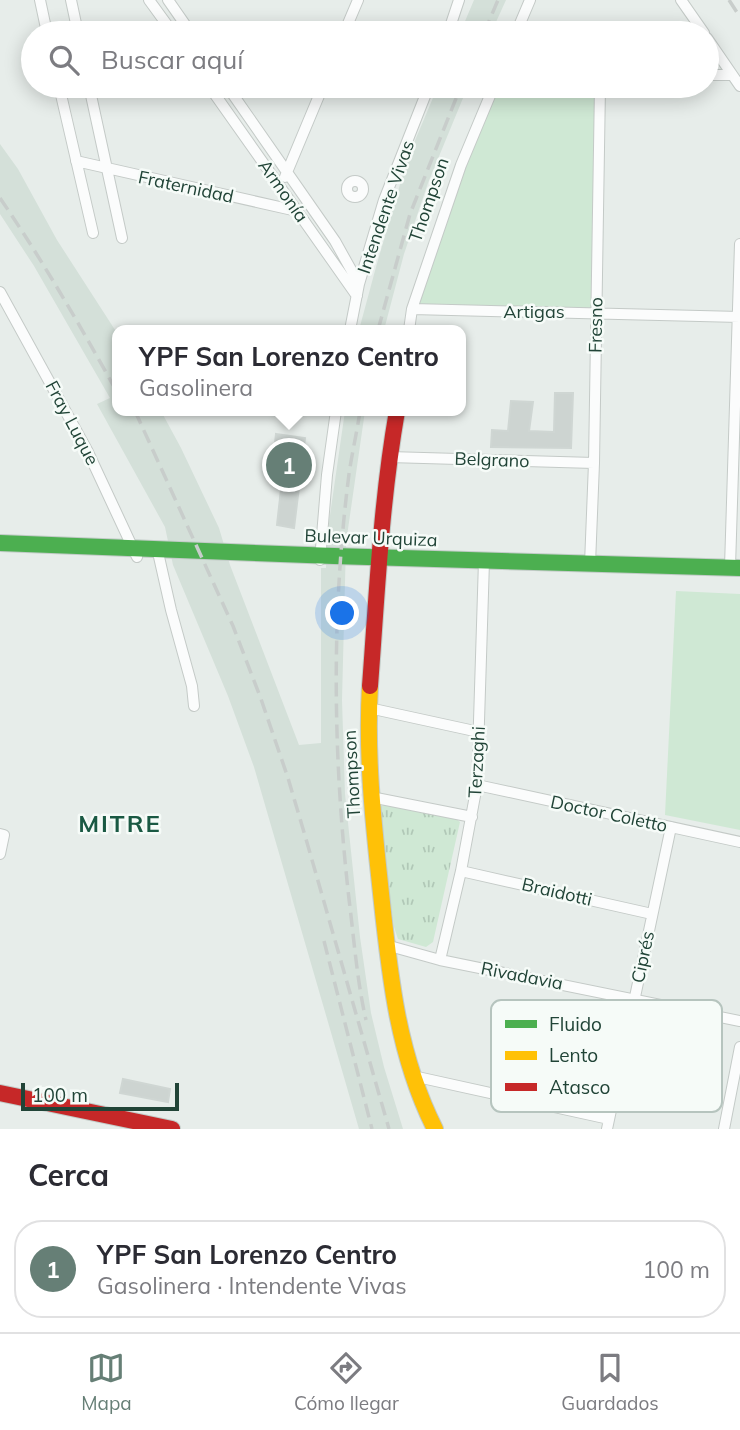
<!DOCTYPE html>
<html lang="es">
<meta charset="utf-8">
<style>
body{margin:0;font-family:Mulish,sans-serif;background:#f7f7f7;color:#2b2b33}
.scale{position:absolute;left:21px;bottom:18px;width:158px;box-sizing:border-box;padding-left:7px;border:4px solid #214437;border-top:0;font-size:19px;line-height:24px;white-space:nowrap;color:#214437;-webkit-text-stroke:5px #f6fbf8;paint-order:stroke}
.you{position:absolute;left:343px;top:614px;width:24px;height:24px;margin:-18px;border:5px solid #fff;border-radius:50%;background:#1a73e8;box-shadow:0 0 0 10px #1a73e833}
.badge{display:grid;place-items:center;width:46px;height:46px;border-radius:50%;background:#667f76;color:#fff;font-size:23px;font-weight:700}
.pin{position:absolute;translate:-50% -50%;border:4px solid #fff;box-shadow:0 2px 7px #0006}
.popup{position:absolute;left:112px;top:325px;width:354px;height:91px;box-sizing:border-box;display:grid;place-content:center;border-radius:14px;background:#fff;filter:drop-shadow(0 2px 5px #0005);font-size:23px;white-space:nowrap;color:#7c7c81}
.popup b{font-size:26px;color:#2b2b33}
.popup::after{content:'';position:absolute;left:50%;top:100%;margin-left:-14px;border:14px solid transparent;border-top-color:#fff}
.list{margin:0;padding:0;list-style:none}
h2{display:flex;justify-content:space-between;align-items:center;height:91px;margin:0;padding:0 28px;font-size:30px}
h2 small{font-size:23px;font-weight:400;color:#7c7c81}
.list li{display:grid;grid-template-columns:46px 1fr auto;gap:21px;align-items:center;box-sizing:border-box;height:98px;margin:0 14px 14px;padding:0 14px;border:2px solid #e1e1e2;border-radius:28px}
.list b{display:block;font-size:26px;white-space:nowrap}
.list p{margin:0;font-size:23px;white-space:nowrap;color:#7c7c81}
.list em{font-size:23px;font-style:normal;color:#7c7c81}
.icon{flex:none;width:38px;height:38px;fill:none;stroke:currentColor;stroke-width:2;stroke-linecap:round;stroke-linejoin:round}
.map{position:relative;flex:none;width:740px;height:1129px;overflow:hidden}
.search{position:absolute;background:#fff;box-shadow:0 4px 18px #0003;left:21px;right:21px;top:21px;height:77px;display:flex;align-items:center;gap:18px;box-sizing:border-box;padding:0 24px;border-radius:38px;color:#7c7c81;font-size:26px}
.sheet{height:203px;background:#fff}
nav{display:flex;justify-content:space-around;align-items:center;box-sizing:border-box;height:98px;border-top:2px solid #e1e1e2;background:#fff;font-size:19px;color:#7c7c81}
nav a{display:grid;justify-items:center;gap:4px}
nav .on{color:#667f76}
.map>svg:first-child{display:block}
.built{fill:#d4e0d9}
.grass{fill:#cfe8d4}
.park{fill:url(#park-tufts)}
.building{fill:#cdd4d1;stroke:#cfd6d3;stroke-width:2}
.lines{fill:none;stroke-linecap:round;stroke-linejoin:round}
.street-casing{stroke:#c4cac7;stroke-width:12}
.fast-casing{stroke:#c2cbc7;stroke-width:18}
.slow-casing{stroke:#c2cbc7;stroke-width:18}
.jam-casing{stroke:#c2cbc7;stroke-width:18}
.street{stroke:#fbfcfc;stroke-width:10}
.fast{stroke:#4caf50;stroke-width:16}
.slow{stroke:#ffc107;stroke-width:16}
.jam{stroke:#c62828;stroke-width:16}
.rail{stroke:#c8cdcb;stroke-width:3.5;stroke-dasharray:14 7;stroke-linecap:butt}
.labels{text-anchor:middle;stroke-width:5;stroke-linejoin:round;paint-order:stroke}
.street-label{font-size:18px;fill:#214437;stroke:#f6fbf8}
.district-label{font-size:24px;font-weight:bold;letter-spacing:2px;fill:#1a5943;stroke:#f6fbf8}
.key{fill:#f6fbf8;stroke:#b6c4be;stroke-width:2}
.key-label{font-size:19px;fill:#214437}
</style>
<div class="map">
<svg width="740" height="1129" viewBox="0 0 740 1129">
<defs>
<pattern id="park-tufts" width="24" height="20" patternUnits="userSpaceOnUse" patternTransform="scale(1.75)"><rect width="24" height="20" fill="#cfe8d4"/><path d="M3 7l-1-3M5 7V3M7 7l1-3M15 17l-1-3M17 17v-4M19 17l1-3" fill="none" stroke="#b1c8b7"/></pattern>
</defs>
<rect width="100%" height="100%" fill="#e7edea"/>
<path class="built" d="M474,0H506L491,33H460Z
M438,86H468L428,183L404,254L384,330H359L376,267L408,157Z
M0,144L18,169L57,240L117,333L118,411H161L181,448L219,528L230,565L299,745L321,743V568H326L327,536L345,411H365L346,543L342,700L345,794L360,937L371,1013L384,1067L403,1129H359L254,767L228,696L173,565L165,527L97,404L110,398L34,266L0,214Z"/>
<path class="grass" d="M494,86H600L596,313L412,309Z
M676,591L740,594V830L665,815Z"/>
<path class="park" d="M384,805L455,818L460,822L433,942L426,947L398,939L394,927L378,807Z"/>
<path class="building" d="M555,393H573L571,448L491,447L492,430L508,431L511,401L533,402L529,431L554,432Z
M276,434L305,438L294,528L277,525L283,471H272Z
M123,1079L170,1089L168,1102L120,1093Z"/>
<g class="lines">
<defs>
<path id="street" d="M40,0L47,33
M71,0L78,33
M149,0L173,33
M168,0L191,33
M681,0L704,33
M344,33L358,0
M448,33L459,0
M516,33L530,0
M707,38L740,86
M707,75H731
M59,86L93,233
M89,86L122,238
M209,86L357,296
M227,86L335,241L359,284
M76,161L297,211
M285,177L323,86
M347 189a8 8 0 1 1 16 0a8 8 0 1 1-16 0Z
M0,292L88,452L137,557
M412,309L740,317
M350,330L359,284L384,200L429,86
M409,330L412,309L461,165L494,86
M389,457L594,463
M157,548L171,610L192,686L194,706
M320,560L327,475L336,411
M590,564L594,463L600,86
M730,567L740,244
M369,708L479,732
M477,785L740,842
M371,797L472,817
M0,834L4,835L0,854
M461,871L652,914
M386,945L440,960L740,1021
M440,960L461,871L477,785L484,561
M413,1076L609,1119
M607,1129L671,827
M724,1129L740,1047"/>
<path id="fast" d="M0,543L334,556L740,568"/>
<path id="slow" d="M370,686C366,753 373,819 380,884C389,968 396,1052 435,1129"/>
<path id="jam" d="M370,686C377,594 381,502 397,411
M0,1093L172,1129"/>
</defs>
<use href="#street" class="street-casing"/>
<use href="#fast" class="fast-casing"/>
<use href="#slow" class="slow-casing"/>
<use href="#jam" class="jam-casing"/>
<use href="#street" class="street"/>
<use href="#fast" class="fast"/>
<use href="#slow" class="slow"/>
<use href="#jam" class="jam"/>
<path class="rail" d="M729,0L740,17
M484,33L498,0
M0,198C43,261 81,327 118,394
M378,330L410,214L461,86
M135,411L233,626L261,699L288,778L306,839L389,1129
M360,411C357,432 352,453 349,474C331,614 333,758 349,899C354,939 357,981 366,1020
M324,941L372,1129"/>
</g>
<g class="labels">
<g class="street-label">
<text transform="translate(186 187) rotate(12)" y="6">Fraternidad</text>
<text transform="translate(283 191) rotate(55)" y="6">Armonía</text>
<text transform="translate(429 200) rotate(-71)" y="6">Thompson</text>
<text transform="translate(386 207) rotate(-71)" y="6">Intendente Vivas</text>
<text x="534" y="318">Artigas</text>
<text transform="translate(596 325) rotate(-89)" y="6">Fresno</text>
<text transform="translate(72 423) rotate(62)" y="6">Fray Luque</text>
<text transform="translate(492 460) rotate(2)" y="6">Belgrano</text>
<text transform="translate(371 538) rotate(2)" y="6">Bulevar Urquiza</text>
<text transform="translate(477 762) rotate(-87)" y="6">Terzaghi</text>
<text transform="translate(352 774) rotate(-93)" y="6">Thompson</text>
<text transform="translate(609 814) rotate(12)" y="6">Doctor Coletto</text>
<text transform="translate(557 892) rotate(13)" y="6">Braidotti</text>
<text transform="translate(643 957) rotate(-78)" y="6">Ciprés</text>
<text transform="translate(522 976) rotate(11)" y="6">Rivadavia</text>
</g>
<g class="district-label">
<text x="120" y="832">MITRE</text>
</g>
</g>
<rect x="491" y="1000" width="231" height="112" rx="10" class="key"/>
<rect x="505" y="1020" width="32" height="8" fill="#4caf50"/>
<rect x="505" y="1051" width="32" height="9" fill="#ffc107"/>
<rect x="505" y="1083" width="32" height="8" fill="#c62828"/>
<g class="key-label">
<text x="549" y="1031">Fluido</text>
<text x="549" y="1062">Lento</text>
<text x="549" y="1094">Atasco</text>
</g>
</svg>
<div class="scale">100 m</div>
<div class="you"></div>
<div class="pin badge" style="left:289px;top:465px">1</div>
<div class="popup"><b>YPF San Lorenzo Centro</b>Gasolinera</div>
<div class="search"><svg class="icon" aria-label="search" viewBox="0 0 24 24"><circle cx="10" cy="10" r="6"/><path d="M15 15l6 6"/></svg>Buscar aquí</div>
</div>
<section class="sheet">
<h2>Cerca<small></small></h2>
<ul class="list">
<li><span class="badge">1</span><div><b>YPF San Lorenzo Centro</b><p>Gasolinera · Intendente Vivas</p></div><em>100 m</em></li>
</ul>
</section>
<nav>
<a class="on"><svg class="icon" aria-label="map" viewBox="0 0 24 24"><path d="M3 6l6-2 6 2 6-2v14l-6 2-6-2-6 2zM9 4v14M15 6v14"/></svg>Mapa</a>
<a><svg class="icon" aria-label="directions" viewBox="0 0 24 24"><path d="M12 3l9 9-9 9-9-9zM9 14v-3h6M13 9l2 2-2 2"/></svg>Cómo llegar</a>
<a><svg class="icon" aria-label="saved" viewBox="0 0 24 24"><path d="M7 4h10v16l-5-4-5 4z"/></svg>Guardados</a>
</nav>
